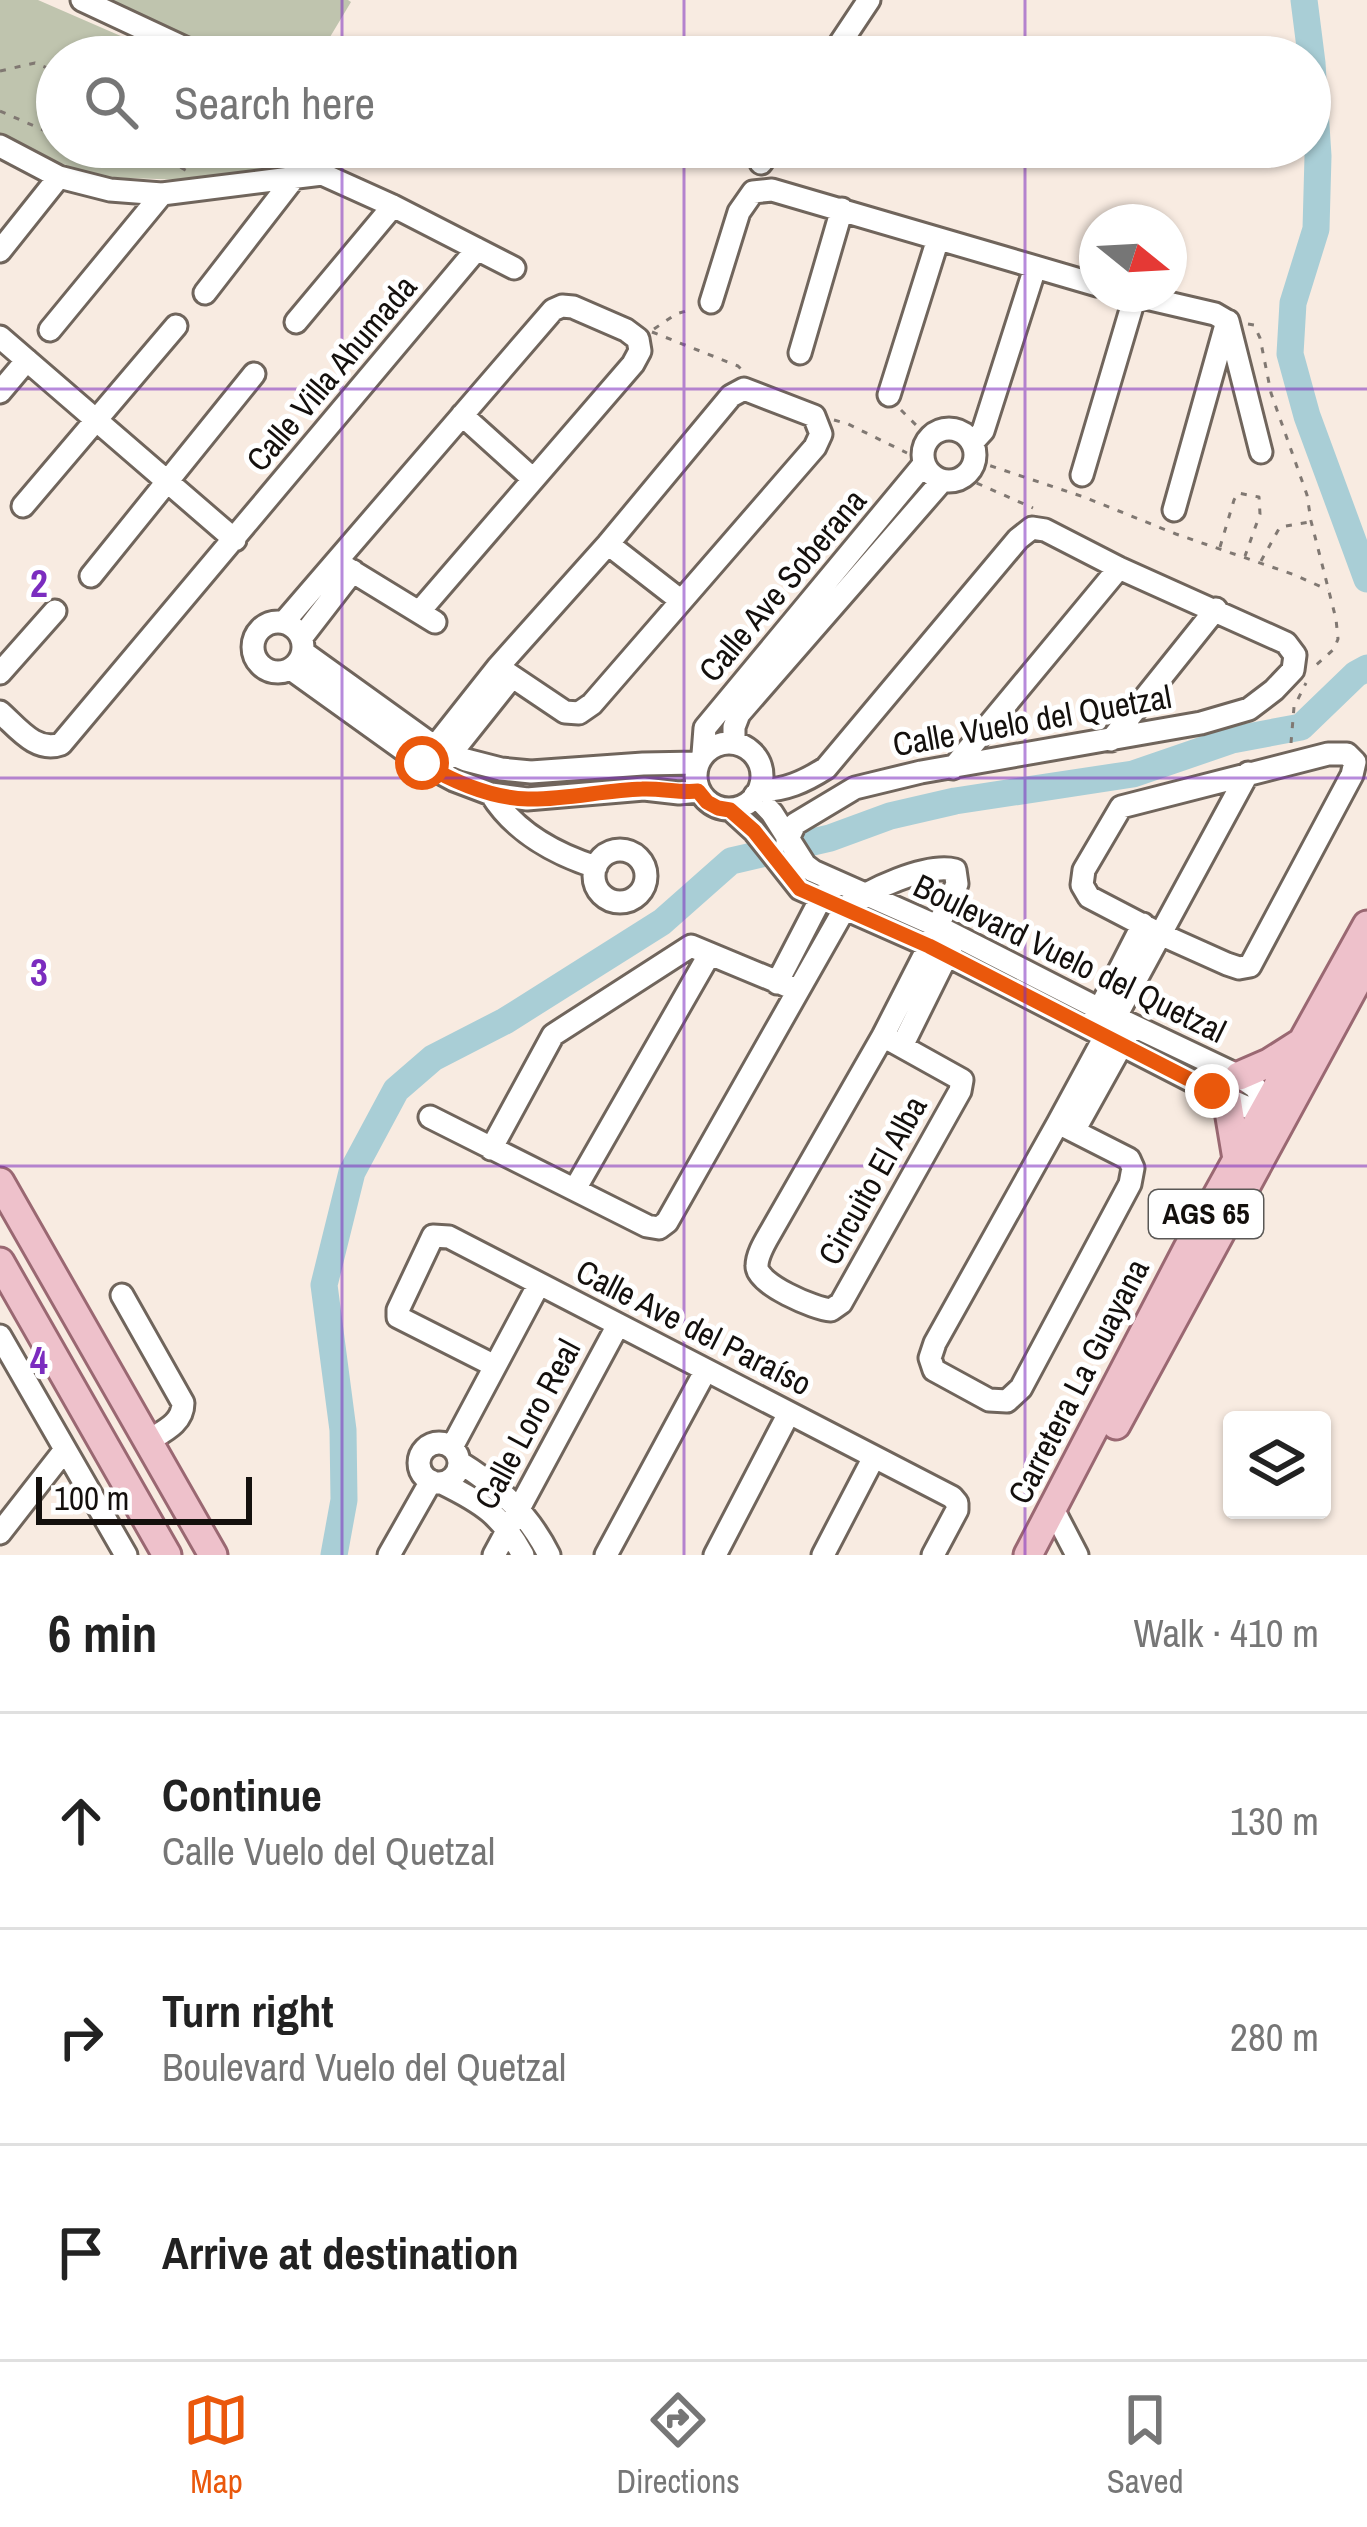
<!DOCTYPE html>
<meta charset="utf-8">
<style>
body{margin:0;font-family:"Archivo Narrow",sans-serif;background:#f2f2f2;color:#222}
.controls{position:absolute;right:36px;bottom:36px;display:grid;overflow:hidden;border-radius:12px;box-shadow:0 3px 9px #0004}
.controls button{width:108px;height:108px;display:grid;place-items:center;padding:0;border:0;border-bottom:3px solid #e0e0e0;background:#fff;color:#222;font:60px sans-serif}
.compass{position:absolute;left:1079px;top:204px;width:108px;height:108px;border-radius:50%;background:#fff;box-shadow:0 3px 9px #0004;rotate:108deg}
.scale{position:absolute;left:36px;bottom:30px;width:216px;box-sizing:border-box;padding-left:12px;border:6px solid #14100d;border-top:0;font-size:33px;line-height:42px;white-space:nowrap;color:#14100d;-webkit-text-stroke:9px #fff;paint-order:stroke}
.stop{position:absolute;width:36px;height:36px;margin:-27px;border:9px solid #ea580c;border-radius:50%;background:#fff}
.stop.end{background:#ea580c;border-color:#fff;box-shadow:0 3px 12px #0008}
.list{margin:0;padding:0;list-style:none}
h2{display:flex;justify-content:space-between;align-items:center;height:156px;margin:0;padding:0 48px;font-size:51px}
h2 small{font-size:39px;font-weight:400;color:#767676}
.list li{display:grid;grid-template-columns:78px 1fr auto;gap:36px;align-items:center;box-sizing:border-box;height:216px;padding:0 48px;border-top:3px solid #e0e0e0}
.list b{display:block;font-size:45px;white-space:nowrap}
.list p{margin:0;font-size:39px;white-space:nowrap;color:#767676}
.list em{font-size:39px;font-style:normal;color:#767676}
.icon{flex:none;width:66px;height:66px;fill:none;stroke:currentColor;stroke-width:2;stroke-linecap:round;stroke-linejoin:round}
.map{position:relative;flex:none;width:1367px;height:1555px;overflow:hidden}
.search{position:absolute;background:#fff;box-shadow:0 3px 9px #0004;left:36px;right:36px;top:36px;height:132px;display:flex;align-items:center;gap:30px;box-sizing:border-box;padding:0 42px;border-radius:66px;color:#767676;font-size:45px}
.sheet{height:804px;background:#fff}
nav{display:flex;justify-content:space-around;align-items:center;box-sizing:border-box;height:168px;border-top:3px solid #e0e0e0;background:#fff;font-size:33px;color:#767676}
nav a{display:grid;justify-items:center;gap:6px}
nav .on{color:#ea580c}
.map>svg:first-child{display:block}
.green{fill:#bfc4ae}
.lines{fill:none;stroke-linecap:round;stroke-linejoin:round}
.river{stroke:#a9ced6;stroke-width:27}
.minor-casing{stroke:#70655c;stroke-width:27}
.major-casing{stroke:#9a6872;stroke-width:33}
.path{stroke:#807872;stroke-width:3;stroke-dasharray:6 9;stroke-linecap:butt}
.minor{stroke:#fff;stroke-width:21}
.major{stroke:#eec1cb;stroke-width:27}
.route{stroke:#ea580c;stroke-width:15}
.grid{fill:none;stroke:#7b2cbf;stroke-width:3;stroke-opacity:0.55}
.labels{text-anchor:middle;stroke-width:10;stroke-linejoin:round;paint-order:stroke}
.shield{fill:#fff;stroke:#5a5856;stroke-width:3}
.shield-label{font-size:30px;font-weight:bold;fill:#14100d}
.street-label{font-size:33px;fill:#14100d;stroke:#fff}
.grid-label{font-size:39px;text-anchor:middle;font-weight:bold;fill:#7b2cbf;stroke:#fff;stroke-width:10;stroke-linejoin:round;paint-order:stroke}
</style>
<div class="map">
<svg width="1367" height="1555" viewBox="0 0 1367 1555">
<rect width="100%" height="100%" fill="#f8ebe1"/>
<path class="green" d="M0,0H38L169,57H57V147H326L324,167L217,181L97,177L0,140Z
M95,0H348L351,2L318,57H209Z"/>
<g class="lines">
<path class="river" d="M1304,0L1312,63L1318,156L1316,229L1293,303L1290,354L1307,416L1367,579
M334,1555L344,1500L343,1430L324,1285L352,1172L396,1090L433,1058L505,1021L662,922L731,861L830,838L890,816L955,801L1133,774L1232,740L1301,727L1356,674L1367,668"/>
<defs>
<path id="minor" d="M82,0L204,57
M831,57L869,0
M0,146L59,177L110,190L162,194L322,174L393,206L514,268
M761,163L772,147
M0,251L59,177
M205,293L294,178
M1129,294L1215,314L1227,321
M711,302L739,212L753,192L772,190L1097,285
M1228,321L1261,452
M296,322L393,206
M50,330L162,194
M0,337L235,540
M800,353L842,209
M0,392L27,360
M889,395L938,239
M462,415L533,479
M923 455a26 26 0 1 1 52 0a26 26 0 1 1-52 0Z
M972,443L983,431L1035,268
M1082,475L1135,296
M23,506L176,326
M1174,510L1227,321
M608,544L680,600
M337,562L435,622
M91,576L254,374
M253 647a25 25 0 1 1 50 0a25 25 0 1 1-50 0Z
M284,622L553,310L562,306L573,307L626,330L638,339L640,351L633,364L419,612
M302,637L353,571
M303,652L435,747L466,760L501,769L531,772L643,764L697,763
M291,669L422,763L454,780L491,794L527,799L644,789L679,793L698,791
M0,673L55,611
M0,712C18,728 36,753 61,744L477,249
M1111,740L1216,609
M734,742V727L739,714L942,481
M696 776a33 33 0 1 1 66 0a33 33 0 1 1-66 0Z
M703,754L705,728L924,464
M1328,754H1347L1355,762L1352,775L1250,966L1239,968L1227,964L1160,934L1089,897L1082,885L1084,870L1121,807Z
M445,761L512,677
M422,763L498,667L608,544L731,396L744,389L814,416L821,434L815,447L592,704L579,713L565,712L498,667
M953,768L1119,568
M759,791C786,790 804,782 826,768L1018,539L1032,528L1045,530L1119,568L1286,643L1295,655L1293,670L1274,690L1249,709L1201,723L921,772L855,788L795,824L787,841
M491,794C514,831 555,854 596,867
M731,810L754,831L800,889L929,946L1227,1099L1246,1107L1267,1105L1255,1087L1239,1076L1115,1017L937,926L813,871L805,865L772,813L755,795
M594 876a26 26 0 1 1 52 0a26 26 0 1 1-52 0Z
M777,983L821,898L831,888
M1094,1020L1143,924
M902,1046L952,945
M430,1117L647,1226L659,1228L667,1222L845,908C868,890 926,863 955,870L957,884L929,946L883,1036L773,1228C767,1239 757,1253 757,1266C756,1284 815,1309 831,1310L841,1303L960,1091L962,1080L883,1036
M1058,1123L1129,1159L1133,1168L1130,1184L1021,1388L1007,1401L989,1400L934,1370L930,1358L935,1343L1058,1123L1248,773
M1074,1131L1129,1032
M491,1149L553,1035L691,946L797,990
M575,1189L709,955
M122,1295L183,1403C183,1423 164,1431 148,1441
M0,1336L126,1555
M495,1366L398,1317V1310L433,1236L449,1237L952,1497L957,1503V1510L933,1555
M419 1463a20 20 0 1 1 40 0a20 20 0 1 1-40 0Z
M452,1447L539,1284
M459,1462C498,1486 528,1513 549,1555
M442,1483C483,1503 501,1515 523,1555
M1053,1509L1077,1555
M0,1533L64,1451
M389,1555L431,1481
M494,1555L618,1325
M606,1555L706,1370
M715,1555L789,1413
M823,1555L874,1457"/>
<path id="major" d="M1239,1076L1269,1063L1299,1044
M1227,1099L1237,1159
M0,1182L213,1555
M0,1262L167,1555
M1116,1425L1367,963
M1028,1555L1188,1248L1367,925"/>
</defs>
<use href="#minor" class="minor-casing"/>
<use href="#major" class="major-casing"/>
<path class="path" d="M0,71L35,63L57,72
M0,111L57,136
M81,147L105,157L157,154L187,171
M227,147L233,155L229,166
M1248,324L1254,325L1260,338L1271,393L1307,495L1311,521L1336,619L1338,639L1334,649L1315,666L1309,665
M654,329L676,314L693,309
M652,332L738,366L742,370
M901,410L925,434L924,444
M834,420L848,424L907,453
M976,461L1084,497L1176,534L1295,575L1328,590
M963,477L1033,508
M1220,547L1234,500L1238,493L1259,497L1260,514L1245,556
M1261,561L1280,527L1309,522
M1291,743L1294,707L1306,683"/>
<use href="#minor" class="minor"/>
<use href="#major" class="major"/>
</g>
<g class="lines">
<path class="route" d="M422,763C454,782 490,798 528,799C566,800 604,790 642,789C661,788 679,793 698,791L707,802L718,808L730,810L754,831L800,889L929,946L1212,1091"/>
</g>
<path class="grid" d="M342,0V57M684,0V57M1025,0V57M342,147V1555M684,147V1555M1025,147V1555M0,389H1367M0,778H1367M0,1166H1367"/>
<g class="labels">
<rect class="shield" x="1149" y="1190" width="114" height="48" rx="9"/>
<g class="shield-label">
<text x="1206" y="1224">AGS 65</text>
</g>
<g class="street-label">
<text transform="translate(331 373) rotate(-50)" y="12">Calle Villa Ahumada</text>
<text transform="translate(782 585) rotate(-50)" y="12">Calle Ave Soberana</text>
<text transform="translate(1032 720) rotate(-10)" y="12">Calle Vuelo del Quetzal</text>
<text transform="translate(1070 958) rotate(26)" y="12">Boulevard Vuelo del Quetzal</text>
<text transform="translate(872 1180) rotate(-61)" y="12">Circuito El Alba</text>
<text transform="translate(694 1327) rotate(27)" y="12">Calle Ave del Paraíso</text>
<text transform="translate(1078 1381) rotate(-63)" y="12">Carretera La Guayana</text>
<text transform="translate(527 1424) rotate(-62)" y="12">Calle Loro Real</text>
</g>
</g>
<g class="grid-label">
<text x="39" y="597">2</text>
<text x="39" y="986">3</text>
<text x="39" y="1374">4</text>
</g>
</svg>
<div class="controls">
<button><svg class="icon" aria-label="layers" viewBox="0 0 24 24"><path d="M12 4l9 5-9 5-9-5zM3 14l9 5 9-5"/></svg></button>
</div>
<svg class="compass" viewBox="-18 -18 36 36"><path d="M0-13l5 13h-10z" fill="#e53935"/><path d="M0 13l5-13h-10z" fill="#767676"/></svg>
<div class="scale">100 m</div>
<div class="stop" style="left:422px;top:763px"></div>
<div class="stop end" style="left:1212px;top:1091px"></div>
<div class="search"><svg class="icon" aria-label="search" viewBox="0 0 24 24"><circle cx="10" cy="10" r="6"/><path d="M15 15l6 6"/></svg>Search here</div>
</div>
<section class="sheet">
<h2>6 min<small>Walk · 410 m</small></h2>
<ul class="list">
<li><svg class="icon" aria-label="ahead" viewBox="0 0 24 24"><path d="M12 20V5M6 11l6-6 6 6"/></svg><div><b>Continue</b><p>Calle Vuelo del Quetzal</p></div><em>130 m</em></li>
<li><svg class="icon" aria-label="right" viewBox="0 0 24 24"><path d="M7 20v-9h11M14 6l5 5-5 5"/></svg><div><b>Turn right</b><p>Boulevard Vuelo del Quetzal</p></div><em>280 m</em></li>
<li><svg class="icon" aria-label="arrive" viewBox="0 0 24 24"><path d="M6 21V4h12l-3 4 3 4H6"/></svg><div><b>Arrive at destination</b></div></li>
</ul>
</section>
<nav>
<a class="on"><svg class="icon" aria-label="map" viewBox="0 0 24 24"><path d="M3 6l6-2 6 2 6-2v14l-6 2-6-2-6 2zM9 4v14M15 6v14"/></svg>Map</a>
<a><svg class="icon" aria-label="directions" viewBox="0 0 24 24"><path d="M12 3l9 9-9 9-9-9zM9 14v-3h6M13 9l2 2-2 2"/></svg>Directions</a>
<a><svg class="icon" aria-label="saved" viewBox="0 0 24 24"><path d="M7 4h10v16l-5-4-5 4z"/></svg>Saved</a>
</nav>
